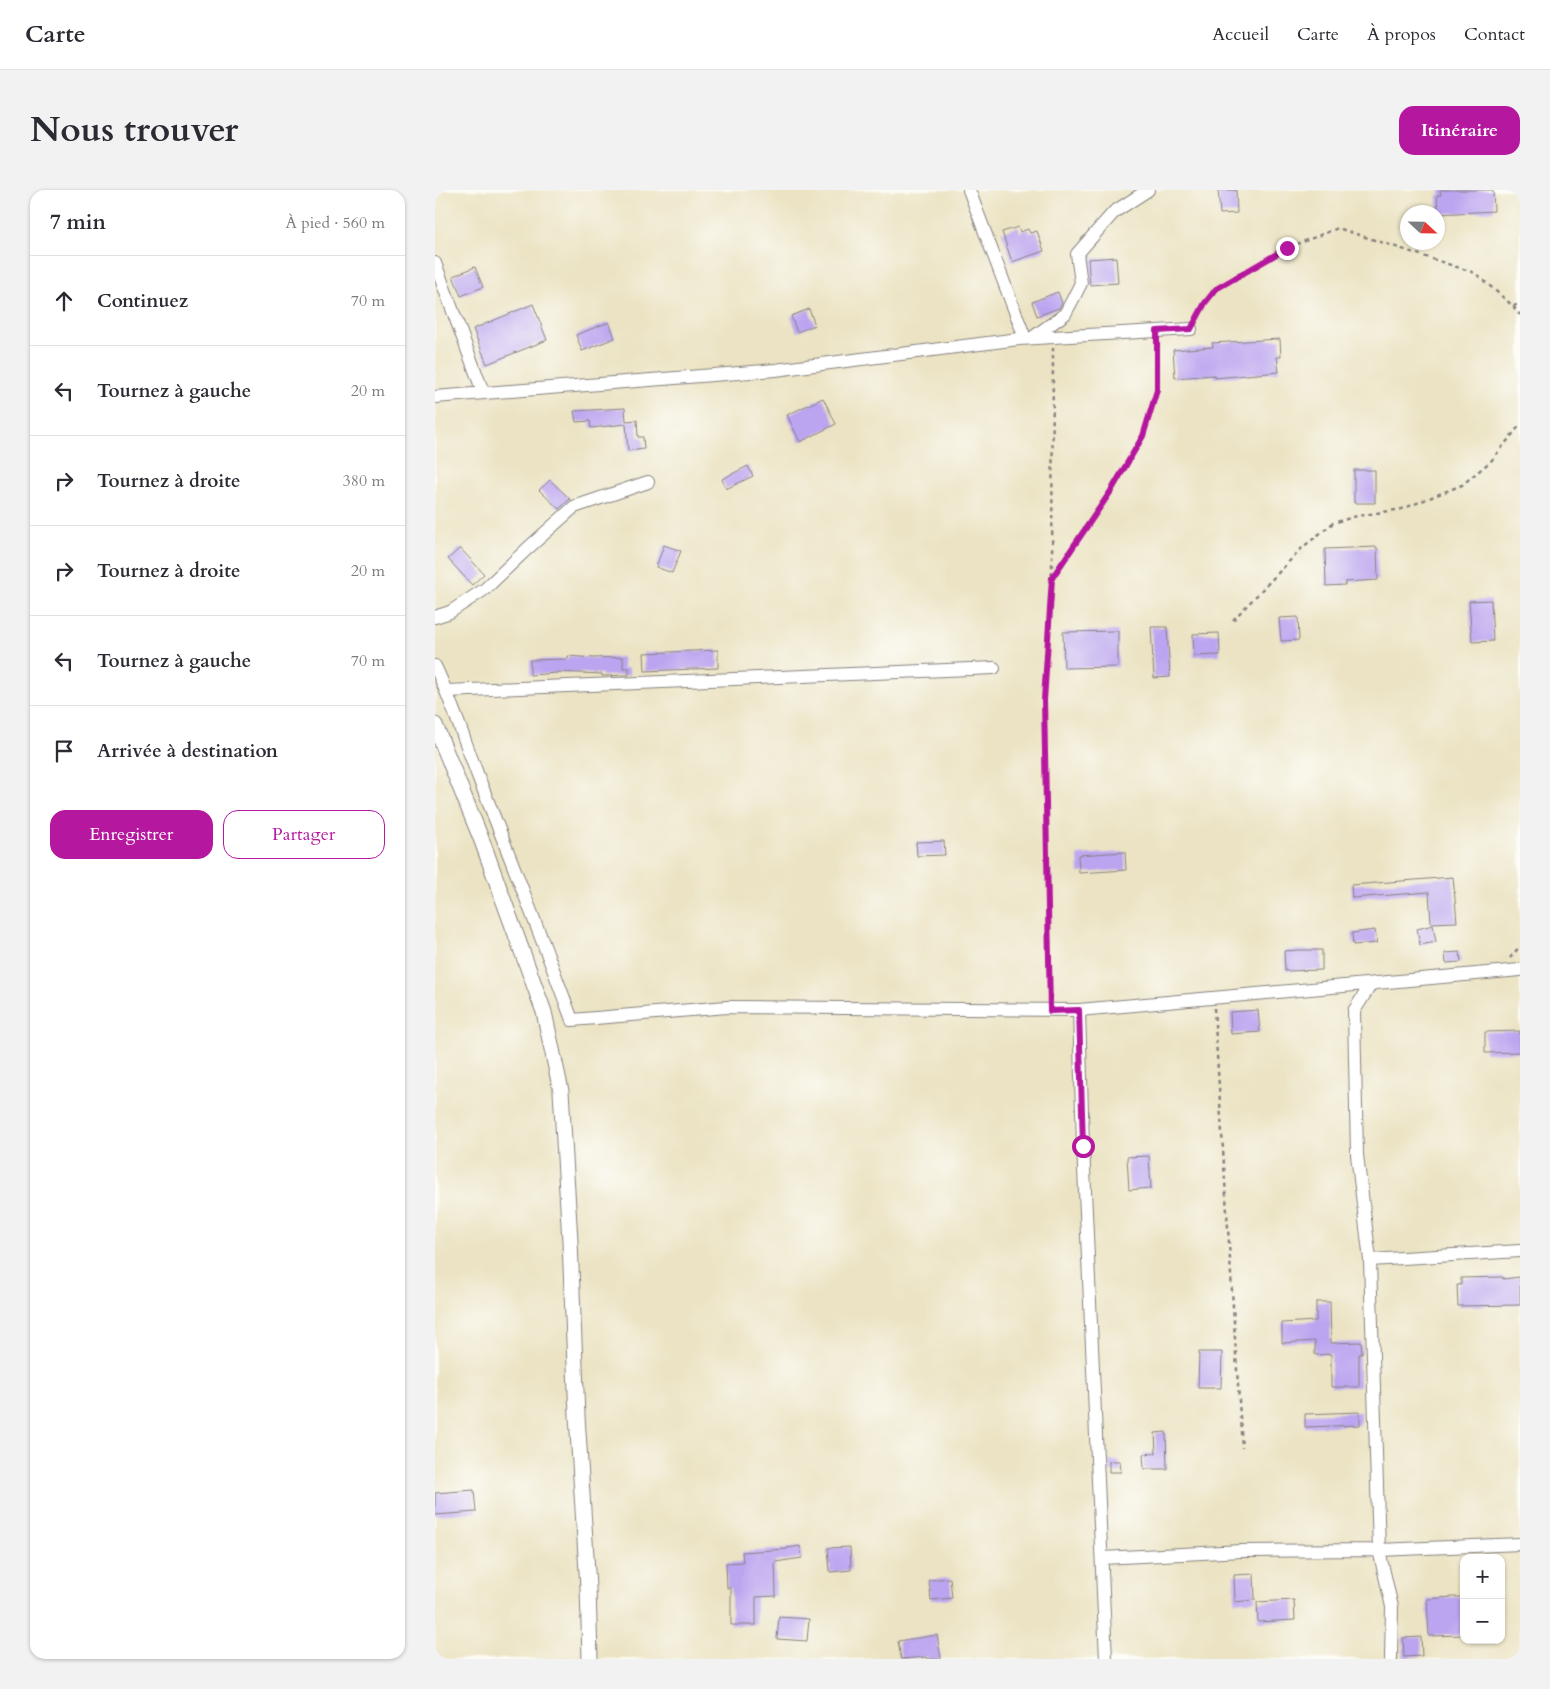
<!DOCTYPE html>
<html lang="fr">
<meta charset="utf-8">
<style>
body{margin:0;font-family:Cardo,serif;background:#f2f2f3;color:#2b2b33}
.controls{position:absolute;right:15px;bottom:15px;display:grid;overflow:hidden;border-radius:10px;box-shadow:0 1px 4px #0004}
.controls button{width:45px;height:45px;display:grid;place-items:center;padding:0;border:0;border-bottom:1px solid #e1e1e2;background:#fff;color:#2b2b33;font:25px sans-serif}
.compass{position:absolute;left:965px;top:15px;width:45px;height:45px;border-radius:50%;background:#fff;box-shadow:0 1px 4px #0004;rotate:112deg}
.stop{position:absolute;width:15px;height:15px;margin:-11px;border:4px solid #b5179e;border-radius:50%;background:#fff}
.stop.end{background:#b5179e;border-color:#fff;box-shadow:0 1px 5px #0008}
.list{margin:0;padding:0;list-style:none}
h2{display:flex;justify-content:space-between;align-items:center;height:65px;margin:0;padding:0 20px;font-size:21px}
h2 small{font-size:16px;font-weight:400;color:#7c7c81}
.list li{display:grid;grid-template-columns:32px 1fr auto;gap:15px;align-items:center;box-sizing:border-box;height:90px;padding:0 20px;border-top:1px solid #e1e1e2}
.list b{display:block;font-size:19px;white-space:nowrap}
.list em{font-size:16px;font-style:normal;color:#7c7c81}
.actions{display:flex;gap:10px;padding:15px 20px}
.actions a{flex:1;padding:11px 0;border:1px solid #b5179e;border-radius:15px;text-align:center;font-size:18px;color:#b5179e}
.actions .main{background:#b5179e;color:#fff}
.icon{flex:none;width:28px;height:28px;fill:none;stroke:currentColor;stroke-width:2;stroke-linecap:round;stroke-linejoin:round}
.map{position:relative;flex:none;width:1085px;height:1469px;overflow:hidden;border-radius:15px}
header{display:flex;align-items:center;gap:30px;box-sizing:border-box;height:70px;padding:0 25px;background:#fff;border-bottom:1px solid #e1e1e2}
header strong{font-size:24px}
nav{display:flex;gap:28px;margin-inline-start:auto;font-size:18px}
.intro{display:flex;align-items:center;justify-content:space-between;box-sizing:border-box;height:120px;padding:0 30px}
h1{margin:0;font-size:35px}
.button{padding:12px 22px;border-radius:15px;background:#b5179e;color:#fff;font-size:18px;font-weight:700}
main{display:flex;gap:30px;padding:0 30px}
aside{flex:1;background:#fff;border-radius:15px;box-shadow:0 1px 4px #0004}
.map>svg:first-child{display:block}
.building{fill:#bba4f0}
.lines{fill:none;stroke-linecap:round;stroke-linejoin:round}
.minor-casing{stroke:#86827f;stroke-width:14}
.tertiary-casing{stroke:#86827f;stroke-width:17}
.path{stroke:#86827f;stroke-width:2.5;stroke-dasharray:4 4;stroke-linecap:butt}
.minor{stroke:#fff;stroke-width:12}
.tertiary{stroke:#fff;stroke-width:15}
.route{stroke:#b5179e;stroke-width:6}
</style>
<header>
<strong>Carte</strong>
<nav><a>Accueil</a><a>Carte</a><a>À propos</a><a>Contact</a></nav>
</header>
<div class="intro"><h1>Nous trouver</h1><a class="button">Itinéraire</a></div>
<main>
<aside>
<h2>7 min<small>À pied · 560 m</small></h2>
<ul class="list">
<li><svg class="icon" aria-label="ahead" viewBox="0 0 24 24"><path d="M12 20V5M6 11l6-6 6 6"/></svg><div><b>Continuez</b></div><em>70 m</em></li>
<li><svg class="icon" aria-label="left" viewBox="0 0 24 24"><path d="M17 20v-9H6M10 6l-5 5 5 5"/></svg><div><b>Tournez à gauche</b></div><em>20 m</em></li>
<li><svg class="icon" aria-label="right" viewBox="0 0 24 24"><path d="M7 20v-9h11M14 6l5 5-5 5"/></svg><div><b>Tournez à droite</b></div><em>380 m</em></li>
<li><svg class="icon" aria-label="right" viewBox="0 0 24 24"><path d="M7 20v-9h11M14 6l5 5-5 5"/></svg><div><b>Tournez à droite</b></div><em>20 m</em></li>
<li><svg class="icon" aria-label="left" viewBox="0 0 24 24"><path d="M17 20v-9H6M10 6l-5 5 5 5"/></svg><div><b>Tournez à gauche</b></div><em>70 m</em></li>
<li><svg class="icon" aria-label="arrive" viewBox="0 0 24 24"><path d="M6 21V4h12l-3 4 3 4H6"/></svg><div><b>Arrivée à destination</b></div></li>
</ul>
<div class="actions"><a class="main">Enregistrer</a><a>Partager</a></div>
</aside>
<div class="map">
<svg width="1085" height="1469" viewBox="0 0 1085 1469">
<rect width="100%" height="100%" fill="#fdfcf7"/>
<filter id="ink" filterUnits="userSpaceOnUse"><feTurbulence type="fractalNoise" baseFrequency=".02" numOctaves="2"/><feDisplacementMap in="SourceGraphic" scale="10" xChannelSelector="R" yChannelSelector="G"/><feConvolveMatrix kernelMatrix="1 2 1 2 8 2 1 2 1" color-interpolation-filters="sRGB"/></filter>
<filter id="wash" filterUnits="userSpaceOnUse"><feTurbulence type="fractalNoise" baseFrequency=".0096" numOctaves="4" result="noise"/><feDisplacementMap in="SourceGraphic" scale="20" xChannelSelector="R" yChannelSelector="G"/><feGaussianBlur stdDeviation="1.12" result="paint"/><feColorMatrix in="noise" values="0 0 0 0 0 0 0 0 0 0 0 0 0 0 0 0 0 1.4 0 .05"/><feComposite in="paint" operator="in"/></filter>
<g filter="url(#wash)">
<rect width="100%" height="100%" fill="#ebe3c3"/>
<g id="blocks">
<path class="building" d="M783,0H801L802,23L785,24Z
M1005,0H1058L1059,21L1003,24L1002,5H1006Z
M583,37L585,42L593,39L595,43L602,41L609,61L577,72L567,42Z
M681,67L683,93L655,95L653,69Z
M40,77L48,97L26,106L18,86Z
M623,102L627,113L624,118L602,126L597,112Z
M98,114L112,150L52,174L38,139Z
M374,119L380,135L362,142L356,126Z
M174,132L180,148L147,161L141,145Z
M845,149L846,167H842L844,182L780,188L779,185L740,188L738,160L778,157L777,153Z
M388,208L401,234L365,252L352,225Z
M190,218L191,231L202,230L203,247H208L209,259L193,261L191,234L156,238L155,231L141,232L139,221Z
M313,276L318,286L291,299L287,289Z
M919,280H940V313H919Z
M115,290L135,309L124,319L104,300Z
M229,355L246,361L237,383L221,377Z
M942,357L943,390L910,392V395L891,396L890,359Z
M25,358L49,384L37,395L13,369Z
M1056,410L1058,451L1037,452L1034,411Z
M863,427L864,450L846,451L844,428Z
M716,437H732L735,487L719,488Z
M683,441V477L629,478L628,442Z
M784,443L785,465L759,466L758,444Z
M283,460V478L210,481L209,463Z
M133,466L158,468L188,467V478H194V485L167,486V484L122,482V483L95,485V470L133,469Z
M509,651L510,665L482,666L481,652Z
M690,662L691,680L644,683L643,665Z
M1018,687L1022,732L996,733L994,702L917,708L916,695Z
M998,735L1001,752L985,755L982,739Z
M940,740L942,753L918,755L917,743Z
M863,760H887V780L850,781L849,761Z
M1025,762L1026,772L1011,773L1010,763Z
M823,820L825,842L796,844L795,822Z
M1085,841V862L1050,863V842Z
M714,966L716,998L694,1000L692,967Z
M1068,1087V1089L1085,1087V1115L1023,1116L1022,1095H1026V1088Z
M881,1112H895L896,1153L926,1152L927,1164H924V1197H896V1164L880,1165V1151L847,1153V1133L881,1131Z
M764,1162H787L786,1198H763Z
M925,1222V1235L870,1237V1224Z
M731,1242L732,1279H709L708,1264L721,1263L720,1243Z
M674,1271H685L686,1282H674Z
M39,1300L41,1322L0,1325V1303Z
M365,1356L367,1368L340,1372L341,1406L321,1407V1435H296V1398H292L291,1373L308,1372L307,1362L352,1359V1358Z
M415,1357L416,1380L395,1382L393,1358Z
M819,1384L820,1410L800,1412L799,1385Z
M515,1388L517,1408L496,1410L494,1390Z
M1017,1407H1027L1029,1445L994,1446L992,1409Z
M859,1410L860,1430L823,1432L822,1412Z
M344,1427L374,1429L372,1451L342,1449Z
M502,1445L506,1469H493L492,1467L466,1469L463,1451Z
M986,1447L987,1466L969,1467L968,1448Z"/>
</g>
</g>
<g filter="url(#ink)">
<use href="#blocks" fill-opacity="0" stroke="#86827f" stroke-width="1"/>
<g class="lines">
<defs>
<path id="minor" d="M534,0L590,148
M0,73L48,202
M597,148L630,124L638,109L646,93L642,64L679,22L713,0
M0,207L340,180L584,149L756,139
M0,427L15,422L50,399L92,359L139,317L213,292
M0,476C17,512 29,549 43,586C75,667 107,748 137,830L292,817L644,820L1085,780
M12,501L559,478
M936,794L919,821L922,965L935,1070L944,1360L957,1417L956,1469
M644,820L648,956L671,1469
M935,1070L1085,1061
M667,1368L807,1361L944,1360L1085,1354"/>
<path id="tertiary" d="M0,535L47,651L109,822L126,901L135,1051L142,1226L153,1397L155,1469"/>
</defs>
<use href="#minor" class="minor-casing"/>
<use href="#tertiary" class="tertiary-casing"/>
<path class="path" d="M1078,116L1085,114
M761,129L770,113L781,99L852,58L903,38L1040,83L1078,116L1085,125
M617,388L676,301L708,246L722,200V152
M798,430L868,357L898,333L922,326L967,319L1027,295L1056,271L1085,235
M1075,768L1085,756
M615,809L609,510L617,388L618,158
M779,818L807,1258"/>
<use href="#minor" class="minor"/>
<use href="#tertiary" class="tertiary"/>
</g>
</g>
<g class="lines" filter="url(#ink)">
<path class="route" d="M648,956L644,820L615,821L609,510L617,388L676,301L708,246L722,200V141L756,139L770,113L781,99L852,58"/>
</g>
</svg>
<div class="controls">
<button>+</button>
<button>−</button>
</div>
<svg class="compass" viewBox="-18 -18 36 36"><path d="M0-13l5 13h-10z" fill="#e53935"/><path d="M0 13l5-13h-10z" fill="#7c7c81"/></svg>
<div class="stop" style="left:648px;top:956px"></div>
<div class="stop end" style="left:852px;top:58px"></div>
</div>
</main>
